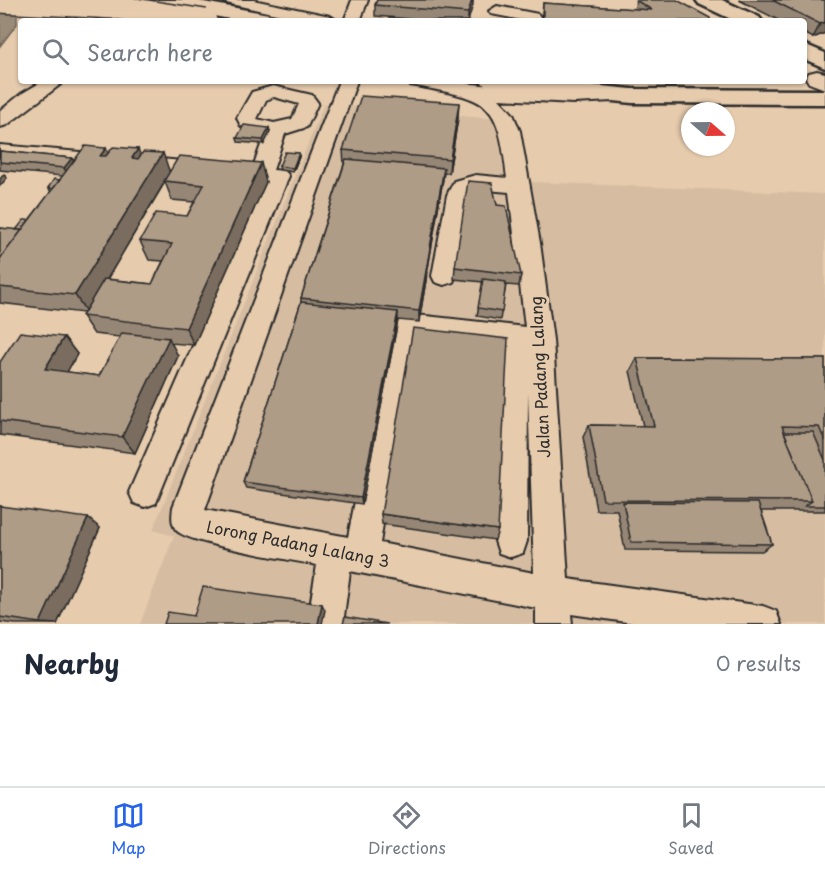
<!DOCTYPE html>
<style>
body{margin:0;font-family:"Playpen Sans",sans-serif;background:#f2f2f3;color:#1f2937}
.compass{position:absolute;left:681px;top:102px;width:54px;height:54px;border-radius:50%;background:#fff;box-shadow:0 2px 4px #0004;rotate:110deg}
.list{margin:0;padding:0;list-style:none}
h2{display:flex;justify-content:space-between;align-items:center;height:78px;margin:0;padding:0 24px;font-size:26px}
h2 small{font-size:20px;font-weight:400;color:#747a83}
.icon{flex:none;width:33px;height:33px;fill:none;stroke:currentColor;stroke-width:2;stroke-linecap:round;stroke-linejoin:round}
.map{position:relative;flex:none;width:825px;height:624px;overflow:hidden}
.search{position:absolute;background:#fff;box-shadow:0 2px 4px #0004;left:18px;right:18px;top:18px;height:66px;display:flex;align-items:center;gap:15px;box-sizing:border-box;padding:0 21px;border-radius:6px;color:#747a83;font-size:22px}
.sheet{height:162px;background:#fff}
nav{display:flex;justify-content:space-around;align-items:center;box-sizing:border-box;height:84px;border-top:2px solid #e0e1e3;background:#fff;font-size:16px;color:#747a83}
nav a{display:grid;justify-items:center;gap:3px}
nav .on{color:#2563eb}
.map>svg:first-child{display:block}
.built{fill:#d6bda2}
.water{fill:#9a8a78;stroke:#6e6459;stroke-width:1.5}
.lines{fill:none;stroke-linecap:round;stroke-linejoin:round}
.minor-casing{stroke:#2b2b2b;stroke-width:4}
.major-casing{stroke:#2b2b2b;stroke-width:4}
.highway-casing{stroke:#2b2b2b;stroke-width:5}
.minor{fill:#e6cbad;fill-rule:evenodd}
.major{fill:#e6cbad;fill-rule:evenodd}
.highway{fill:#e6cbad;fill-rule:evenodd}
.highway-bridge-casing{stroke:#2b2b2b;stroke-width:26;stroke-linecap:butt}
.highway-bridge{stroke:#e6cbad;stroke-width:23}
.wall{fill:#968674;stroke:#2b2b2b;stroke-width:1.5;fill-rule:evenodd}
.shaded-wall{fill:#7a6d5e;stroke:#2b2b2b;stroke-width:1.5}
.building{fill:#af9c87;stroke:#2b2b2b;stroke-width:1.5}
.labels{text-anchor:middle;stroke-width:6;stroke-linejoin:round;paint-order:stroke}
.street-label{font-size:16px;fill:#2b2b2b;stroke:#e6cbad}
</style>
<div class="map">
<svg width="825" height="624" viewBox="0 0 825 624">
<rect width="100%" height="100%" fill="#e6cbad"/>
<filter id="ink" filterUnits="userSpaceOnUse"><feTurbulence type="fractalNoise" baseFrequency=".0167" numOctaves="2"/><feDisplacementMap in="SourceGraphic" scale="12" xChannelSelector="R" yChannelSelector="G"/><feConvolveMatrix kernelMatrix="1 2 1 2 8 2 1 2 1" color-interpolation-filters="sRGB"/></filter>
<g filter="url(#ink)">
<path class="built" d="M324,104L497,119L508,181L825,194V624H140L174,536L153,530Z"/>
<path class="water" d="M0,0L17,12V24L0,46Z"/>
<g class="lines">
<defs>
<path id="minor" d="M94,0H110L106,9L108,12L132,18L134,21H107L96,18L90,9Z
M223,0H253L330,16L338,21H308L226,3Z
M352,0H368L360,21H344Z
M497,6L538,14L543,21H527L491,14L489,11Z
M43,81H65L7,125L0,127V111L21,94Z
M339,81H357L205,510L348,537L389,327L393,320L411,315L426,316L525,327L509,192L476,189L471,191L456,276L453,282L444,285L435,282L432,276L447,195L454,181L476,175L507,178C498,99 490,100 416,86L410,85L407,81H446L546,92L626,90L633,92L635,96L633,100L573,103L499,99L513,114L520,131L540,243L553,340L568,579L763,606L776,611L781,624H640L571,614L572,624H536V608L350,571L343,624H307L317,565C294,560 187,544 176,530C171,523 172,515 173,507ZM413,336L510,346L505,348L502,356L495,541L499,553L511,557L523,553L527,541L528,392L534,573L380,543Z
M273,86L312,95L318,103L307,127L285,134L273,170L285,171L289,176L156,503L145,507L134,503L129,492L265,181L254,180L250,175L265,134L241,126L237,118L252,92ZM274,97L299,104L292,119L274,123L257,119L266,100Z
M0,145L206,163L213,165L216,170L213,175L206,177L0,157Z"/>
<path id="major" d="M817,71L825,73V89L809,83L806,78L809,73Z"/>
<path id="highway" d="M150,0H193L274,15L281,17L284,21H241L160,6L153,4Z
M696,0H722L759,17L762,21H735L699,4Z
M804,44L825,53V68L804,59Z
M481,81H550L632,89L825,90V104L632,103L493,88L485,86Z"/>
</defs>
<use href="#minor" class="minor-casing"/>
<use href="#major" class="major-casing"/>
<use href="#highway" class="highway-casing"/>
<use href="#minor" class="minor"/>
<use href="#major" class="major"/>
<use href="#highway" class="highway"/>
<defs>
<path id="highway-bridge" d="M0,1L115,7L205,21"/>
</defs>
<use href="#highway-bridge" class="highway-bridge-casing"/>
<use href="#highway-bridge" class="highway-bridge"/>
</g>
<path class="wall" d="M377,0H473L468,21H433L375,16V5Z
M739,0H825V33L813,38L804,33V21H780Z
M637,1L710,21H541L543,3L634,9Z
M458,118L449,173H444L419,322L398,320L362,504L246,488L243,482L301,302V298L344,164L343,150Z
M269,128L270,132L264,144L238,142L237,138Z
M0,151L72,158L74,161L108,153L140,155L170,171L266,182L194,345L171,343L178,356L135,453L0,435V362L64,337L77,354L67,372L99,376L120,337L94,334L82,316L84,313L0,303V228L16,230L29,220L51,192L48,188L60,180L63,176L0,170ZM165,182L172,200L194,202L187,216L140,241L149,260L163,261L152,284L107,279Z
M299,157L293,172L280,170L279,166Z
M497,205L521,275L519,286L506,285L500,320L477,316L483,282L454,279L455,267Z
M637,358L825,359V511H761L772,544L762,551L625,550L617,510H596L583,437L589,425L643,426L630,371Z
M0,506L100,528L57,624H15L0,622Z
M381,514L498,530L495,540L382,524Z"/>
<path class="shaded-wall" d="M472,0H473V5L468,21V13Z
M825,22V33L813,38L820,24Z
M459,103L458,118L449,173L450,159Z
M269,128L270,132L264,144L263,140Z
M106,148L115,167L100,156Z
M138,149L146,169L132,158Z
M163,153L170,173L87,313L75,295Z
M299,153V157L293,172V168Z
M72,158L77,166L69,176L64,168Z
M261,163L266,182L194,345L186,328Z
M444,168L443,179L419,322V311Z
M4,174L7,178L0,186V179Z
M398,312V320L362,504L361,498Z
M64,337L77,354L59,386L45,369Z
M169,338L178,356L135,453L122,437Z
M88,518L100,528L57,624L40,623Z
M322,604L325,610L322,624H318Z"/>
<path class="building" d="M377,0H472L468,13L375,5Z
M641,0H677L710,18V21H543V3L652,10L637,1Z
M772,0H825V22L820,24Z
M361,96L459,103L450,159L343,150Z
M244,125L269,128L263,140L237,138Z
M85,146L106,148L100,156H106L113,147L138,149L132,158L138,159L143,152L163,153L75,295L0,287V259Z
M0,151L72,158L64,168L0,162Z
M285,152L299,153L293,168L279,166Z
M179,156L261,163L186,328L82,316L104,279L152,284L172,244L140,241L156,213L187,216L204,185L164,181Z
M346,159L444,168L419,311L301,298Z
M54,179L60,180L53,189L48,188Z
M468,181L492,183L497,205L506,206L521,275L455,267Z
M24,220H29L22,230H16Z
M0,228L22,230L0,259Z
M483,279L506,282L502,312L478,308Z
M301,302L398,312L361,498L243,482Z
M413,328L508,339L498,530L381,514Z
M20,332L64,337L45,369L99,376L122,333L169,338L122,437L0,421V362Z
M637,358L825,359V441L819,427L782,426L812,501L603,500L589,425L654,426Z
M784,432H813L825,460V506H805L812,501Z
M623,502L758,503L772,544L631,542Z
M0,506L88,518L40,623L0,617Z
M203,587L322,604L318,624H164L168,612L194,616Z
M345,617L387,624H343Z"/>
</g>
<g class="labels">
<g class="street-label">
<text transform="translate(540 377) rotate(-93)" y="6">Jalan Padang Lalang</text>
<text transform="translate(298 544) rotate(11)" y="6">Lorong Padang Lalang 3</text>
</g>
</g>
</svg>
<svg class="compass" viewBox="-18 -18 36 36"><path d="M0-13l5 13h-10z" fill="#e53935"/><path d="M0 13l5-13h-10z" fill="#747a83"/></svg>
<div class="search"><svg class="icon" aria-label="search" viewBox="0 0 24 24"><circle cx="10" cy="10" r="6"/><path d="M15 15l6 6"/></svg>Search here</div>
</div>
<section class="sheet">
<h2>Nearby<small>0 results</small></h2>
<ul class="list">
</ul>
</section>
<nav>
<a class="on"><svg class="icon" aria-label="map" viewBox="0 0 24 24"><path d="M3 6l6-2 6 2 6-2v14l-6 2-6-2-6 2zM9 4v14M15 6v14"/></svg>Map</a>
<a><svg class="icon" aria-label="directions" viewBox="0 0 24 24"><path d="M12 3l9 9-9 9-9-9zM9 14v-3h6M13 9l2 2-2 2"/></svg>Directions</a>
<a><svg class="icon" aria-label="saved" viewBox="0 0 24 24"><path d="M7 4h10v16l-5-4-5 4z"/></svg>Saved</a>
</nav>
